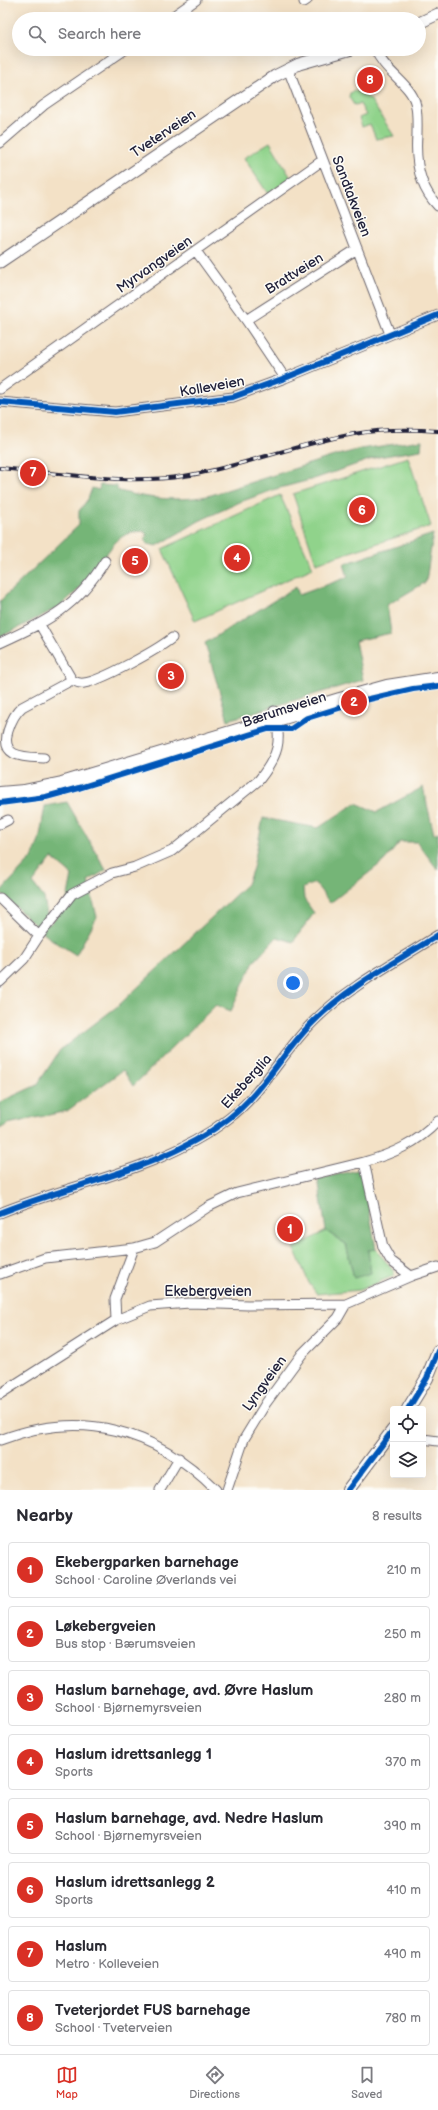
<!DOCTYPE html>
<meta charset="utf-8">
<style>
body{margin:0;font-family:"Balsamiq Sans",sans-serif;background:#f2f2f3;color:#2b2b33}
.controls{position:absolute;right:12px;bottom:12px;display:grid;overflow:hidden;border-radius:4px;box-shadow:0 4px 16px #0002}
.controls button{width:36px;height:36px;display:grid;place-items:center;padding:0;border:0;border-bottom:1px solid #e1e1e2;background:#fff;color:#2b2b33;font:20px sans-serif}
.you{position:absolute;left:293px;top:983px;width:14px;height:14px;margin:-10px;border:3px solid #fff;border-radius:50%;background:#1a73e8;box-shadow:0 0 0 6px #1a73e833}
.badge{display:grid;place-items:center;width:26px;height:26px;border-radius:50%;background:#d93025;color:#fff;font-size:13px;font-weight:700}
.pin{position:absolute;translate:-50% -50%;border:2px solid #fff;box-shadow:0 1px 4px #0006}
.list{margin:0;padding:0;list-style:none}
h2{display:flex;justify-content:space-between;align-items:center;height:52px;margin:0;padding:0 16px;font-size:17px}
h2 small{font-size:13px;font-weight:400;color:#7c7c81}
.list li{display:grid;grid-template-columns:26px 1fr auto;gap:12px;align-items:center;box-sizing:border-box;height:56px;margin:0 8px 8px;padding:0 8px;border:1px solid #e1e1e2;border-radius:4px}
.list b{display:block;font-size:15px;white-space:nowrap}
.list p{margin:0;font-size:13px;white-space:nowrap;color:#7c7c81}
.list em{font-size:13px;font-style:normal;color:#7c7c81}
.icon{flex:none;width:22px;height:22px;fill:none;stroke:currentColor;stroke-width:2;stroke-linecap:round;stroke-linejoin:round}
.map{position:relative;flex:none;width:438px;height:1490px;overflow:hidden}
.search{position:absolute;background:#fff;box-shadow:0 4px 16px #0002;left:12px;right:12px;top:12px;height:44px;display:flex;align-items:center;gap:10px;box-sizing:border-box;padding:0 14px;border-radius:22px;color:#7c7c81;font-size:15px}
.sheet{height:564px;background:#fff}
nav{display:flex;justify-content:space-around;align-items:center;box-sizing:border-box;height:56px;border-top:1px solid #e1e1e2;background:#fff;font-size:11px;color:#7c7c81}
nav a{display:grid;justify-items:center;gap:2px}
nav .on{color:#d93025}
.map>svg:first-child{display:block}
.green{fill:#90d38b;stroke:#597a63}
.forest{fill:#74b577;stroke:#4b6c59;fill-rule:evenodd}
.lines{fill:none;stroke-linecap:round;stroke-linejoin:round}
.minor-casing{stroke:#6b656c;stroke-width:11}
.tertiary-casing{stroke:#6b656c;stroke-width:13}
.secondary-casing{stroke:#6b656c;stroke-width:14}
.primary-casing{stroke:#6b656c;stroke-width:16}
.minor{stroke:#fff;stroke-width:9}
.tertiary{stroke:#fff;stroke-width:11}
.secondary{stroke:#fff;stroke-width:12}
.primary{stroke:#fff;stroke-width:14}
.rail-casing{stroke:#22223b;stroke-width:4}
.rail{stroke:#fdfcf7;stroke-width:2.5;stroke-dasharray:8;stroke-linecap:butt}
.cycleway-casing{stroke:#fdfcf7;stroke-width:8}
.cycleway{stroke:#0057b8;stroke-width:6}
.labels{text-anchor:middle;stroke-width:3;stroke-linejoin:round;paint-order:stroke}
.street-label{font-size:14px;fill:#22223b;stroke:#fdfcf7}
</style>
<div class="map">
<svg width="438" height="1490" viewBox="0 0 438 1490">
<rect width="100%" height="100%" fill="#fdfcf7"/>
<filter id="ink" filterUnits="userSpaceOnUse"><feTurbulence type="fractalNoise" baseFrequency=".025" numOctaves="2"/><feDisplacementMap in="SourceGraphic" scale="8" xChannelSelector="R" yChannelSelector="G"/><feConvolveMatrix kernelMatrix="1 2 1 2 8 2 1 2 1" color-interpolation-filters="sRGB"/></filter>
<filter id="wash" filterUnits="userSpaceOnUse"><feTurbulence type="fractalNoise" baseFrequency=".012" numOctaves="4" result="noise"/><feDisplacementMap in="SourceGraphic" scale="16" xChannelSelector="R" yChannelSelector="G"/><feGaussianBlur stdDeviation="0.9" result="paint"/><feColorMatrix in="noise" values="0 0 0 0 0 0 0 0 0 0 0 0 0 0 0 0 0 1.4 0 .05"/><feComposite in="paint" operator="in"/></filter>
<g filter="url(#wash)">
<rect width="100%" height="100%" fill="#f3e1c6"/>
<path class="green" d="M354,90L370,99L394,136L376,139L370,124L362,127L359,118L366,115L360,104L354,105L349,97L350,93Z
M270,142L291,178L268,194L244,158Z
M408,457L431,526L316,563L293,494Z
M280,495L313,568L195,621L162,549Z
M326,1231L346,1244L354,1278L368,1250L376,1249L394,1272L393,1276L360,1290L317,1294L309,1283L294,1248Z"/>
<path class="forest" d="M422,440L421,450L378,457L314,479L276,489L240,502L199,521L157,546L147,544L145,540L147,535L144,531L131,532L118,539L77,591L59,607L0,637V601L79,525V511L88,499L92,488L99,490L100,485L117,486V490C143,499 184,502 211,495L334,456L361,449Z
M433,534L426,582L387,605L391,633L355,641L363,680L228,720L205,643L296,587L299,595L348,577L344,564Z
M423,787L434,834L438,832V870L417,842H400L384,861L330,903L315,883L303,888L304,899L314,913L293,942L277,937L253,963L231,1011L216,1005L133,1086L123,1070L67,1111L8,1124L0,1129V1102L37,1085L60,1050L119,1005L247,884L253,868L263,818L318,828L356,803L377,812Z
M67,802L106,870L88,881L97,917L76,955L48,937L0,892L32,858L39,841L45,806ZM52,858L72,875L66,905L49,925L44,898L33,883Z
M362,1169L376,1249L368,1250L371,1273L354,1278L346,1244L326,1231L318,1179Z"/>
</g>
<g filter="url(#ink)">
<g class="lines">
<defs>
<path id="minor" d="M304,2L307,0
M169,19L196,0
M375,49C384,71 410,84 415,102C418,112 417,125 417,135C415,161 419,187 438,206
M288,69L390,334
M0,143L44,105L126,49
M196,251L246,320L285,378
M246,320L357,249
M0,389L323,160
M0,402L115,412L233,397L285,378L438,315
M40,625L72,680C76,682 79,684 84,683C101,681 157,650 172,638
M0,643C48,621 77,607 105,561
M44,758C24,757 0,758 8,731C11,721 15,713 22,707L72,680
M0,824L8,820
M0,898L39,936
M0,982L24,959L39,936L72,894L112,873L135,867L172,851L259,780C278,756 283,741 274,711
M438,1121C417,1143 393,1154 364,1162L383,1247L391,1261L411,1276L438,1267
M0,1213C76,1182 162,1170 228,1119C263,1093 283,1051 314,1021C349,986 396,962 438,935
M0,1274L45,1258L134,1248L155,1242L208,1207L237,1193L364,1162
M116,1320L115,1299L134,1248
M0,1394L116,1320L150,1306L190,1303L248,1305L346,1304L411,1276
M423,1439L438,1441
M0,1440C82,1409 155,1429 216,1490
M160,1490L179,1458
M227,1490L244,1439L266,1403L302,1354L338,1318L346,1304"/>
<path id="tertiary" d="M419,23L438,14
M0,262L275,76L299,64L352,49"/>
<path id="secondary" d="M408,1409L427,1378L438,1351
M348,1490L393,1430"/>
<path id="primary" d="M0,794L24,792L62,784L340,700L387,687L438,679"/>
</defs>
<use href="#minor" class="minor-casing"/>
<use href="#tertiary" class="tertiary-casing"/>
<use href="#secondary" class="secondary-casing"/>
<use href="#primary" class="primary-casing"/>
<use href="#minor" class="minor"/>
<use href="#tertiary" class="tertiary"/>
<use href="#secondary" class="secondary"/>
<use href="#primary" class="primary"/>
<defs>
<path id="rail" d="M0,468C59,473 125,485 184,476C241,467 296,444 354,434C382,429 410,429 438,431"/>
</defs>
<use href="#rail" class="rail-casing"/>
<use href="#rail" class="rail"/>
<defs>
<path id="cycleway" d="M0,402L115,412L233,397L285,378L438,315
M0,803L46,797L79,788L268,729H291L307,718L365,700L413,689L438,686
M0,1213C76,1182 162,1170 228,1119C263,1093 283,1051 314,1021C349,986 396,962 438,935
M408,1409L427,1378L438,1351
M348,1490L393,1430"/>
</defs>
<use href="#cycleway" class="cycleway-casing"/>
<use href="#cycleway" class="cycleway"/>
</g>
</g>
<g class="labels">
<g class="street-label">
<text transform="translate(163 133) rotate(-34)" y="5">Tveterveien</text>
<text transform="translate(352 196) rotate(69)" y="5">Sandtakveien</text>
<text transform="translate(154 264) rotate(-35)" y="5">Myrvangveien</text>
<text transform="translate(294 273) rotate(-32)" y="5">Brattveien</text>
<text transform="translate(212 386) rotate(-10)" y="5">Kolleveien</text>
<text transform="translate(284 709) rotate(-18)" y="5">Bærumsveien</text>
<text transform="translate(246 1081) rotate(-48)" y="5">Ekeberglia</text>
<text x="208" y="1296">Ekebergveien</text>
<text transform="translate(264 1383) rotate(-54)" y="5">Lyngveien</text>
</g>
</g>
</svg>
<div class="controls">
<button><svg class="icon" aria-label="locate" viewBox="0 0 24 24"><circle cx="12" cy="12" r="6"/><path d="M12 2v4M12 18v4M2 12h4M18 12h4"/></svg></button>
<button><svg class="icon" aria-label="layers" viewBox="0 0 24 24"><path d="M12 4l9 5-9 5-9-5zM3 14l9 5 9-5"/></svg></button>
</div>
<div class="you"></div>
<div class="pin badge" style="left:290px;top:1229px">1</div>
<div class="pin badge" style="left:354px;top:702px">2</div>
<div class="pin badge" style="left:171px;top:676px">3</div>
<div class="pin badge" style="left:237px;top:558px">4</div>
<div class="pin badge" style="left:135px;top:561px">5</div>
<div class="pin badge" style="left:362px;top:510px">6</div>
<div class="pin badge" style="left:33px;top:473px">7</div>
<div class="pin badge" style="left:370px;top:80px">8</div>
<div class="search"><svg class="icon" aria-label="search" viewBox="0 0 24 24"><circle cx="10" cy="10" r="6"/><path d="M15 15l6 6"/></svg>Search here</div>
</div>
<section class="sheet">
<h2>Nearby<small>8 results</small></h2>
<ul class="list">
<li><span class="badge">1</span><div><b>Ekebergparken barnehage</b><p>School · Caroline Øverlands vei</p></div><em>210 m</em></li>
<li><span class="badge">2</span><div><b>Løkebergveien</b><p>Bus stop · Bærumsveien</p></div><em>250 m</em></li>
<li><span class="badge">3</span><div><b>Haslum barnehage, avd. Øvre Haslum</b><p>School · Bjørnemyrsveien</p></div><em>280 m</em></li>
<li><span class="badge">4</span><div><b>Haslum idrettsanlegg 1</b><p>Sports</p></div><em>370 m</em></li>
<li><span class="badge">5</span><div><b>Haslum barnehage, avd. Nedre Haslum</b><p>School · Bjørnemyrsveien</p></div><em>390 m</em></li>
<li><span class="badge">6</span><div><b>Haslum idrettsanlegg 2</b><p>Sports</p></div><em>410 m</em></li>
<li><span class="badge">7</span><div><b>Haslum</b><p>Metro · Kolleveien</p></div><em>490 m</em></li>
<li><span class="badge">8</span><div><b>Tveterjordet FUS barnehage</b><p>School · Tveterveien</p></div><em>780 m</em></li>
</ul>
</section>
<nav>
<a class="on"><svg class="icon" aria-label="map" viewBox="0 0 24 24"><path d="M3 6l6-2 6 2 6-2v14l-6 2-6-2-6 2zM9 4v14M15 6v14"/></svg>Map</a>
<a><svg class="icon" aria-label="directions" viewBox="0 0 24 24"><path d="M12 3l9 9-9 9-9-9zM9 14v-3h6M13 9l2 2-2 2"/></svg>Directions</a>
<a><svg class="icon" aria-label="saved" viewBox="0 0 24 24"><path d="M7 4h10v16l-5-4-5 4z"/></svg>Saved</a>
</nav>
